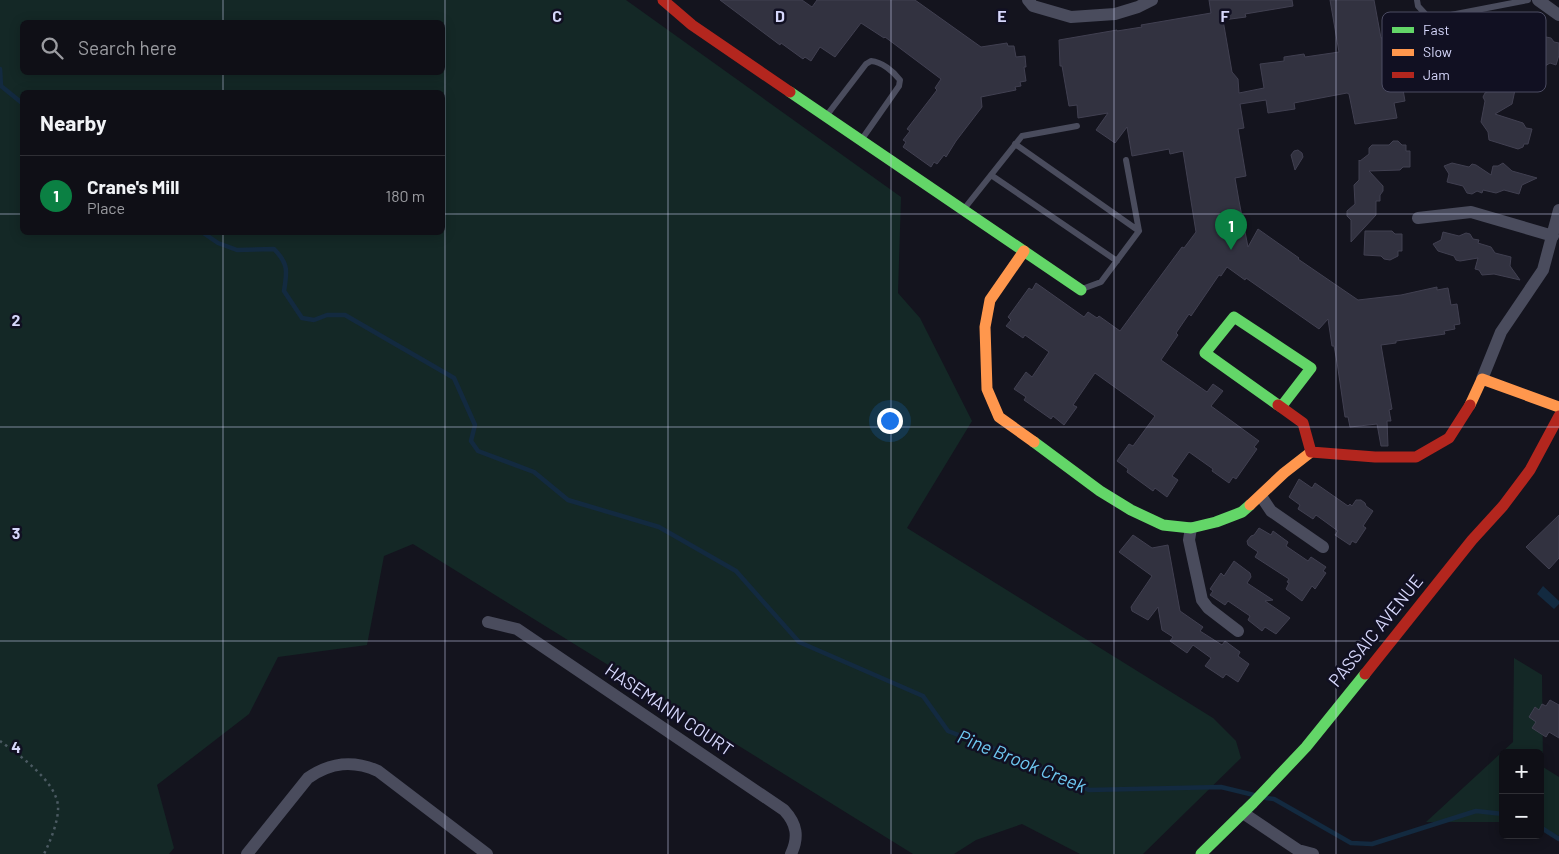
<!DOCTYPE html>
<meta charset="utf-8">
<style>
body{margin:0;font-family:Barlow,sans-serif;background:#1d1d23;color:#f1f3f6}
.controls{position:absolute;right:15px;bottom:15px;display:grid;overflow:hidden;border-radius:8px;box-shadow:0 2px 12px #0003}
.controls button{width:45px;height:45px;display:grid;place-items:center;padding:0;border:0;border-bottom:1px solid #2f2f35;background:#0f0f16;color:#f1f3f6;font:25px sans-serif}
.you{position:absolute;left:889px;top:420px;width:18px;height:18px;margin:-12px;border:4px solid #fff;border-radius:50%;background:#1a73e8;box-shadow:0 0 0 8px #1a73e833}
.badge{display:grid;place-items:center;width:32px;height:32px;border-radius:50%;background:#0b8043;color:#fff;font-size:16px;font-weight:700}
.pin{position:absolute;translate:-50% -41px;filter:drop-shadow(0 1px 2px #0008)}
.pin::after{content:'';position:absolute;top:26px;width:18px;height:15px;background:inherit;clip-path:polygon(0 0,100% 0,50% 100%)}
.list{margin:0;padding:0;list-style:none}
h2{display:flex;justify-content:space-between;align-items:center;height:65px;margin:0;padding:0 20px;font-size:21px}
h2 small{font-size:16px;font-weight:400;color:#9b9ca1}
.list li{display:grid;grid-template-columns:32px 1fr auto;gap:15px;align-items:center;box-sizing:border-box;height:80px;padding:0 20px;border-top:1px solid #2f2f35}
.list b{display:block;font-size:19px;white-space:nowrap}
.list p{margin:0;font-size:16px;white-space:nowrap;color:#9b9ca1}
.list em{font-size:16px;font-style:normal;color:#9b9ca1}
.icon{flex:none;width:28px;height:28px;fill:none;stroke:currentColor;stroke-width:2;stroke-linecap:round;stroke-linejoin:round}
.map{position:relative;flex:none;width:1559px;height:854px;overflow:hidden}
.search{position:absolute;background:#0f0f16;box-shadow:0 2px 12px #0003;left:20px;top:20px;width:425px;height:55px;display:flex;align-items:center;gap:12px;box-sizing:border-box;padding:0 18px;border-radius:8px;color:#9b9ca1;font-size:19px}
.panel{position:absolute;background:#0f0f16;box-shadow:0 2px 12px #0003;left:20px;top:90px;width:425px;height:145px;border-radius:8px}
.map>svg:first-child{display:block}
.green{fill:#142826;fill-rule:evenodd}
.water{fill:#132a40}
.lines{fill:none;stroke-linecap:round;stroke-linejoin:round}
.stream{stroke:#132a40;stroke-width:4.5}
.building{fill:#323240;stroke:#414051}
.path{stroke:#4b5a62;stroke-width:2.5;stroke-dasharray:2.5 4;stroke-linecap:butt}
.lane{stroke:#4a4c5d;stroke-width:6}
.street{stroke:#4a4c5d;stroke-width:12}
.fast{stroke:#63d668;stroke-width:11}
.slow{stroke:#ff974d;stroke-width:11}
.jam{stroke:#b3261e;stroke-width:11}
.grid{fill:none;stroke:#d6d7fb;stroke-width:1;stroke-opacity:0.55}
.labels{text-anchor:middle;stroke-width:5;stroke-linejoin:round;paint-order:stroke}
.street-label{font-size:18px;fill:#d6d7fb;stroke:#111022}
.water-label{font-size:19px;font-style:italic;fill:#6ec7f0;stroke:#111022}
.key{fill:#111022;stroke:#4c4c63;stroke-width:1}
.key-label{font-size:14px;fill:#d6d7fb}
.grid-label{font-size:16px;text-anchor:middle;font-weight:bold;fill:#d6d7fb;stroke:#111022;stroke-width:5;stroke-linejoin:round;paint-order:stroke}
</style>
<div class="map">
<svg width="1559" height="854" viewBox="0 0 1559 854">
<rect width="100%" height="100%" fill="#14141e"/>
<path class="green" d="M0,0H626L901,197L898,293L920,318L972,421L907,528L1213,718L1236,741L1241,758L1143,854H1080L1022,824L976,840L954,854H913L413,544L384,556L367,645L278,657L249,714L157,785L174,848L169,854H0ZM22,22H442V72H22ZM22,92H442V232H22Z
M1514,658L1542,675L1543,767L1559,777V836L1540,828V753H1503V822H1426L1513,742Z"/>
<path class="water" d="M1543,586L1559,601V604L1554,609L1537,594Z"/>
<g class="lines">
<path class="stream" d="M0,69L1,86L22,103
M202,232L218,243L237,250L274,249C289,264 287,272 284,291L302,318L314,320L327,315H345L454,378L475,425L471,441L478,451L534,472L568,500L659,527L736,571L799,642L923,696L948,731L1032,763L1089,790L1221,787L1254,795
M1266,798L1274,799L1351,843L1372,844L1476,811L1503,814
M1540,827L1559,839"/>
</g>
<path class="building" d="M720,0H802L812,7L817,0H915L981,47L1007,43L1008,46H1014L1016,57L1025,56L1026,67H1024L1026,81L1020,82L1021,86L1015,87L1016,90L981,97L982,107L956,141L946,157L944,155L937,164L934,162L931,167L903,147L906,142L903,140L910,131L907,129L937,90L935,88L941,79L885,37L884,38L861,23L835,57L820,47L811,61L805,57L803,59L781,43L780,45Z
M1209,0H1292L1293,6L1245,14L1246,17L1223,20L1232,72L1238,79L1239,93L1264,88L1260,64L1284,61V57L1304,54L1305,57L1339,52L1330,0H1374L1381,38L1409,33L1410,39L1413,38L1417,64L1399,67L1405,101L1394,103L1397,118L1355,124L1349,94L1347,93L1294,103L1295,109L1268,113L1266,100L1240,104L1244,128L1238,129L1246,176L1235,178L1239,201L1248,247L1258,229L1299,258L1298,259L1358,300L1401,295L1437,287V290L1448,288L1451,305L1457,304L1460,324L1454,325L1455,329L1444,331L1445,334L1396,341V343L1381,345L1392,409L1389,410L1391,421H1387L1388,446H1381L1377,424L1350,427L1348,417H1345L1337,362L1334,346H1332L1328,319L1319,329L1246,278L1245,280L1227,267L1221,276L1219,275L1191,316L1189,314L1176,333L1178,335L1161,360L1207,392L1213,384L1223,391L1211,406L1259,441L1254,447L1257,449L1236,479L1233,477L1229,483L1212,471L1213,469L1189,452L1172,476L1178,480L1167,497L1155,488L1153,491L1127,472L1128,469L1117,461L1129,444L1133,446L1155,416L1095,373L1073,405L1077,407L1064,425L1053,416L1051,419L1024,400L1026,397L1014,389L1026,372L1032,377L1049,352L1025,335L1023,338L1006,326L1011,320L1008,317L1029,288L1032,290L1036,283L1084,317L1088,312L1097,318L1099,316L1120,331L1182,247L1184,248L1196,232L1183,151L1170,154L1169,149L1132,156L1127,127L1115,143L1096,130L1108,113L1078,118L1077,105L1069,106L1062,66H1060L1059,40L1117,30V31L1142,27L1141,25L1211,13Z
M1522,35L1542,39L1546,37L1551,38L1554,42L1559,43V55L1556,65L1550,63L1545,66L1512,55L1526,77L1525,82L1520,85L1519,91L1515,90L1512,104L1495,114L1523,123L1526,128L1532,129L1528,144H1524L1523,147L1518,149L1489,140L1488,132L1481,122L1485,101L1483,97L1485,93L1489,91L1490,87L1499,90L1497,72L1498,68L1502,66L1506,54L1500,52L1519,45Z
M1393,141H1398L1402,145H1406V151H1410V167H1403L1400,170L1369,171L1383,186V191L1380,195V201H1376V215L1351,242V220L1347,216V211L1355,204L1354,185L1359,180V160L1360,161L1369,154V148L1372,145H1389Z
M1298,150L1302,153L1303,157L1295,170L1291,155L1294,151Z
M1452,163L1469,167L1472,164L1476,165L1491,175L1493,166H1498L1503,163L1512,171L1537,178L1522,185L1519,194L1504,190L1496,193L1483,190L1482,193L1477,191L1472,194L1467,193L1463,186L1447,182L1449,174L1444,166Z
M1365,231H1392L1395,234H1402V251H1398V256L1390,260L1384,259L1381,256L1364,255Z
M1443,232L1459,236L1466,233L1470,234L1473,239L1479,240L1478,243L1491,247L1495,253L1511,257L1510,266L1520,280L1494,274L1482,275L1479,270L1475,269L1478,258L1460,261L1456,260L1454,256L1438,251L1433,244L1441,240Z
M1299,479L1312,488L1315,483L1348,506L1350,504L1352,506L1356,500H1361L1365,503L1366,506L1373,511L1363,526L1366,528L1356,543L1352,541L1350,545L1335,535L1338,531L1316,515L1313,519L1298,509L1300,505L1289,497Z
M1559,515V558L1549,569L1526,547Z
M1259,528L1271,535L1273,531L1288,542L1286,546L1308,561L1311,557L1326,567L1323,571L1326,573L1315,589L1312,586L1302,601L1286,589L1289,583L1287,582L1289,579L1255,557L1258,552L1248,545L1247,541L1251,536L1254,535Z
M1133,535L1152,548L1168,545L1180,611L1203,627L1200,631L1222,645L1225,641L1240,652L1238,656L1249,664L1238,682L1226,674L1223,678L1205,666L1211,658L1193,645L1187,653L1170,641L1173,637L1162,630L1158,607L1148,620L1132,611L1131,607L1152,576L1119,552Z
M1234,561L1250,573L1251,577L1247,583L1273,600L1265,601L1290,618L1276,634L1265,627L1262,631L1248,620L1250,616L1228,601L1225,605L1210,595L1213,591L1210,589L1221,573L1224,576Z
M1550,700L1559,705V738L1549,732L1546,737L1532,728L1536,722L1529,717L1535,707L1539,710L1542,704L1546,706Z"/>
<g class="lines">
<path class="path" d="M0,741C19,755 56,781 58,806C59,820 50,842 44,854"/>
<path class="lane" d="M1417,0L1418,6L1430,19L1528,0
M827,115L866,64L871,61C882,62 893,71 900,80L899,86L862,139
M1015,144L1139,231
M991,175L1117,261
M964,209L1022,136L1077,126
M1082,289L1101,282L1139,231L1126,160"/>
<path class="street" d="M1028,0L1033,6L1071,17L1115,14L1138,7L1152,0
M1538,0L1559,15
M1418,218L1471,212L1553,236
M1482,379L1501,332L1543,270L1559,210
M1261,496L1271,511L1323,547
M1191,528L1189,540L1202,600L1208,608L1238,631
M488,622L517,629L784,810C797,824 799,837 791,854
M1243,813L1298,850L1313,854
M247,854L308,778C331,762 353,760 378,771L487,854"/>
<path class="fast" d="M790,92L1081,290
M1278,405L1205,353L1234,317L1311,368L1281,407
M1034,442L1100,491L1131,510L1163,525L1191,528L1216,522L1242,512L1250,505
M1201,854L1253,803L1306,747L1365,674"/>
<path class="slow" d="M1024,251L990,300L985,327L987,389L999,417L1034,442
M1470,405L1482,379L1559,407
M1250,505L1284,473L1311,452"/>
<path class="jam" d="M663,0L692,25L790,92
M1278,405L1303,423L1311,452L1375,457H1416L1449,438L1470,405
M1365,674L1472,540L1503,506L1530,470L1559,416"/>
</g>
<path class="grid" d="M223,0V22M445,0V854M668,0V854M891,0V854M1114,0V854M1336,0V854M223,72V92M0,214H22M442,214H1559M223,232V854M0,427H1559M0,641H1559"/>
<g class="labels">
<g class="street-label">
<text transform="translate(1376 631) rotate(-51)" y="6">PASSAIC AVENUE</text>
<text transform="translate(669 710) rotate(34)" y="6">HASEMANN COURT</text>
</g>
<g class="water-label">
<text transform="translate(1022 761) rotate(22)" y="7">Pine Brook Creek</text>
</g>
</g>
<rect x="1382" y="12" width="164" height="80" rx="8" class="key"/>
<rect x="1392" y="27" width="22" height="6" fill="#63d668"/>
<rect x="1392" y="49" width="22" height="7" fill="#ff974d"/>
<rect x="1392" y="72" width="22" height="6" fill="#b3261e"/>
<g class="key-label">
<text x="1423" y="35">Fast</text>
<text x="1423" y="57">Slow</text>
<text x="1423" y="80">Jam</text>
</g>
<g class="grid-label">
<text x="557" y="22">C</text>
<text x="780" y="22">D</text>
<text x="1002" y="22">E</text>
<text x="1225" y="22">F</text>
<text x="16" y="326">2</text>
<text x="16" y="539">3</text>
<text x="16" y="753">4</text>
</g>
</svg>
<div class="controls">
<button>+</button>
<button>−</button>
</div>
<div class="you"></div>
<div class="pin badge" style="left:1231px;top:250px">1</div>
<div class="search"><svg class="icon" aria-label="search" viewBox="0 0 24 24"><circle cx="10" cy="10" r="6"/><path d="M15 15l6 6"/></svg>Search here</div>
<section class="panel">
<h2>Nearby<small></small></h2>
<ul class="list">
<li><span class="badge">1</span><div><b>Crane's Mill</b><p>Place</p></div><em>180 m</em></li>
</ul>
</section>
</div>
